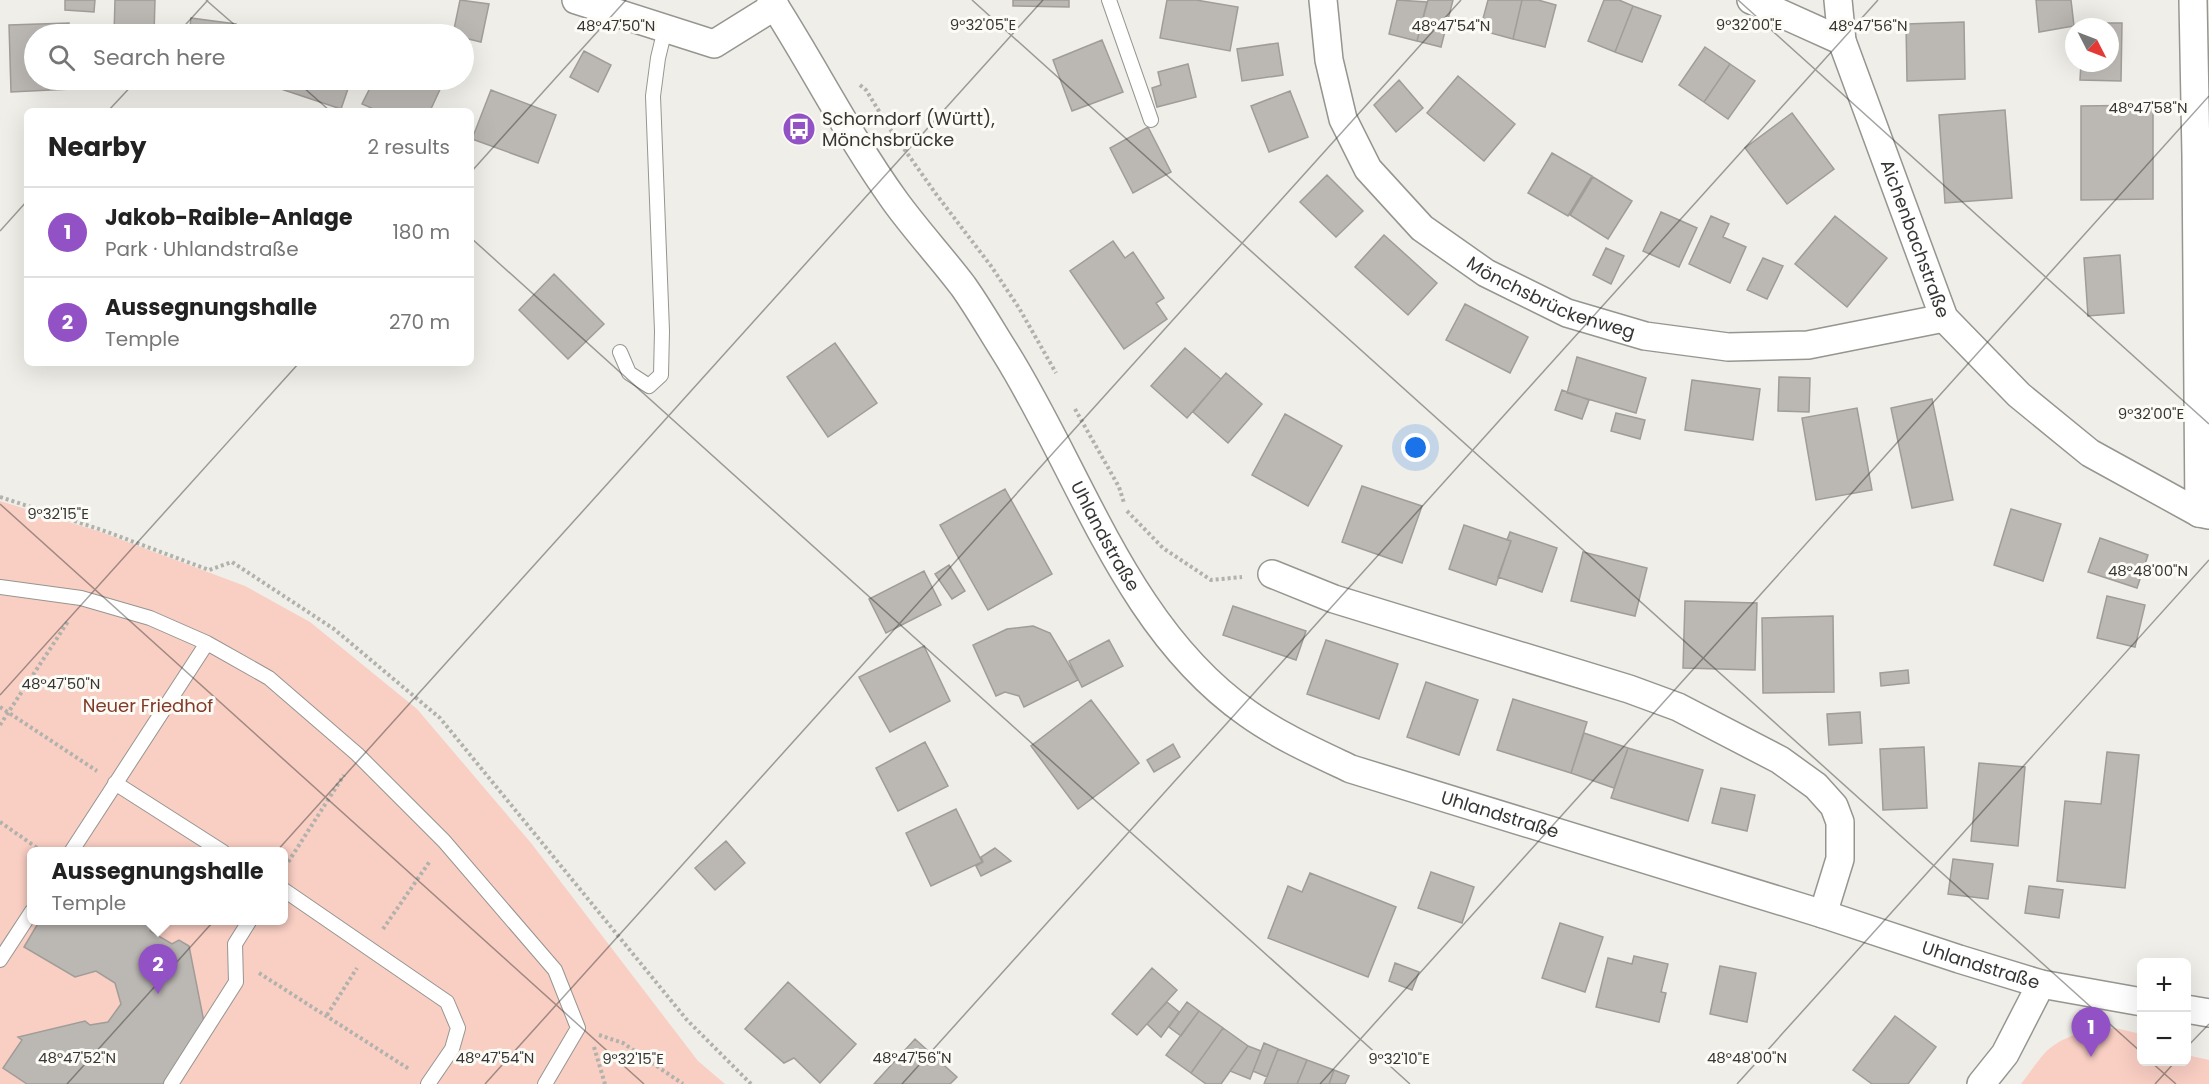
<!DOCTYPE html>
<meta charset="utf-8">
<style>
body{margin:0;font-family:Poppins,sans-serif;background:#f6f6f6;color:#222}
.controls{position:absolute;right:18px;bottom:18px;display:grid;overflow:hidden;border-radius:9px;box-shadow:0 6px 24px #0002}
.controls button{width:54px;height:54px;display:grid;place-items:center;padding:0;border:0;border-bottom:2px solid #e0e0e0;background:#fff;color:#222;font:30px sans-serif}
.compass{position:absolute;left:2065px;top:18px;width:54px;height:54px;border-radius:50%;background:#fff;box-shadow:0 6px 24px #0002;rotate:132deg}
.you{position:absolute;left:1416px;top:448px;width:21px;height:21px;margin:-15px;border:4px solid #fff;border-radius:50%;background:#1a73e8;box-shadow:0 0 0 9px #1a73e833}
.badge{display:grid;place-items:center;width:39px;height:39px;border-radius:50%;background:#9351c6;color:#fff;font-size:20px;font-weight:700}
.pin{position:absolute;translate:-50% -50px;filter:drop-shadow(0 2px 3px #0008)}
.pin::after{content:'';position:absolute;top:32px;width:21px;height:18px;background:inherit;clip-path:polygon(0 0,100% 0,50% 100%)}
.popup{position:absolute;left:27px;top:847px;width:261px;height:78px;box-sizing:border-box;display:grid;place-content:center;border-radius:9px;background:#fff;filter:drop-shadow(0 2px 4px #0005);font-size:20px;white-space:nowrap;color:#767676}
.popup b{font-size:22px;color:#222}
.popup::after{content:'';position:absolute;left:50%;top:100%;margin-left:-12px;border:12px solid transparent;border-top-color:#fff}
.list{margin:0;padding:0;list-style:none}
h2{display:flex;justify-content:space-between;align-items:center;height:78px;margin:0;padding:0 24px;font-size:26px}
h2 small{font-size:20px;font-weight:400;color:#767676}
.list li{display:grid;grid-template-columns:39px 1fr auto;gap:18px;align-items:center;box-sizing:border-box;height:90px;padding:0 24px;border-top:2px solid #e0e0e0}
.list b{display:block;font-size:22px;white-space:nowrap}
.list p{margin:0;font-size:20px;white-space:nowrap;color:#767676}
.list em{font-size:20px;font-style:normal;color:#767676}
.icon{flex:none;width:33px;height:33px;fill:none;stroke:currentColor;stroke-width:2;stroke-linecap:round;stroke-linejoin:round}
.map{position:relative;flex:none;width:2209px;height:1084px;overflow:hidden}
.search{position:absolute;background:#fff;box-shadow:0 6px 24px #0002;left:24px;top:24px;width:450px;height:66px;display:flex;align-items:center;gap:15px;box-sizing:border-box;padding:0 21px;border-radius:33px;color:#767676;font-size:22px}
.panel{position:absolute;background:#fff;box-shadow:0 6px 24px #0002;left:24px;top:108px;width:450px;height:258px;border-radius:9px}
.map>svg:first-child{display:block}
.green{fill:#f9cec3;fill-rule:evenodd}
.building{fill:#bbb7b3;stroke:#a09c98;stroke-width:1.5}
.lines{fill:none;stroke-linecap:round;stroke-linejoin:round}
.service-casing{stroke:#969590;stroke-width:16}
.minor-casing{stroke:#969590;stroke-width:30}
.path{stroke:#b2b2ad;stroke-width:4;stroke-dasharray:3 3;stroke-linecap:butt}
.service{stroke:#fff;stroke-width:14}
.minor{stroke:#fff;stroke-width:27}
.ticks{fill:none;stroke:#363634;stroke-width:1.5;stroke-opacity:0.45}
.labels{text-anchor:middle;stroke-width:6;stroke-linejoin:round;paint-order:stroke}
.poi-label{font-size:18px;fill:#363634;stroke:#fdfbf6;text-anchor:start}
.street-label{font-size:18px;fill:#363634;stroke:#fdfbf6}
.park-label{font-size:18px;fill:#803a2a;stroke:#fdfbf6}
.ticks-label{font-size:15px;text-anchor:middle;fill:#363634;stroke:#fdfbf6;stroke-width:6;stroke-linejoin:round;paint-order:stroke}
</style>
<div class="map">
<svg width="2209" height="1084" viewBox="0 0 2209 1084">
<rect width="100%" height="100%" fill="#efeee8"/>
<path class="green" d="M0,501L101,532L245,586L310,622L417,709L531,843L698,1061L725,1084H0ZM32,852H284V920H32Z
M2115,1028L2141,1034L2142,1062H2186L2187,1055L2209,1060V1084H2021C2029,1074 2036,1063 2044,1054C2061,1035 2091,1029 2115,1028Z"/>
<path class="building" d="M65,0H95L94,12L65,10Z
M115,0H155L154,34H114Z
M460,0L489,4L481,42L464,38V34H453Z
M1013,0H1069V7L1013,6Z
M1167,0H1196L1238,7L1230,51L1160,38Z
M1397,0L1427,2L1417,41L1389,34Z
M1428,0H1453L1441,47L1417,41Z
M1488,0H1522L1513,39L1480,30Z
M1522,0H1538L1556,5L1545,47L1513,39Z
M1604,0H1619L1633,6L1615,52L1588,41Z
M2036,0H2071L2074,26L2039,32Z
M1633,6L1661,16L1642,62L1615,52Z
M191,18L236,24L235,34H189Z
M1964,22L1965,79L1907,81L1906,24Z
M69,23V34H34V80H71V89L11,92L9,25Z
M2082,23H2122L2121,81L2080,80L2081,63H2110V27H2082Z
M1102,40L1123,92L1072,111L1053,60Z
M1278,43L1283,75L1242,81L1237,49Z
M1705,47L1730,64L1704,102L1679,85Z
M584,51L611,65L598,92L570,77Z
M1188,64L1196,97L1157,107L1152,88L1161,85L1158,72Z
M1730,64L1755,81L1728,119L1704,102Z
M1458,76L1515,124L1484,161L1427,113Z
M200,80H229L228,84Z
M274,80H351L341,109L272,86Z
M374,80H435L443,83L430,111H378L362,104Z
M1399,80L1423,108L1396,132L1374,105Z
M491,90L556,115L538,163L472,139Z
M1290,91L1308,137L1269,152L1251,106Z
M2153,105V199L2081,200V106Z
M2005,110L2012,198L1945,203L1939,115Z
M1792,113L1834,169L1787,204L1745,148Z
M1148,127L1171,172L1133,193L1110,148Z
M1552,153L1592,176L1568,216L1528,193Z
M1327,175L1363,211L1336,237L1300,202Z
M1593,177L1632,201L1608,239L1570,215Z
M1661,212L1697,228L1679,267L1643,251Z
M1711,216L1729,224L1723,237L1746,247L1730,283L1689,264Z
M1835,216L1887,258L1847,307L1795,264Z
M1384,235L1437,283L1408,315L1355,267Z
M1113,241L1125,258L1133,252L1164,298L1156,303L1167,319L1124,349L1070,271Z
M1606,248L1624,256L1611,284L1593,275Z
M2120,255L2124,313L2088,316L2084,258Z
M1763,258L1783,266L1767,299L1747,290Z
M554,274L604,324L568,359L519,310Z
M1465,304L1528,337L1510,373L1446,340Z
M835,343L877,403L828,437L787,377Z
M1185,348L1221,379L1187,418L1151,386Z
M1577,357L1646,378L1636,413L1567,393Z
M1226,373L1262,404L1228,443L1193,412Z
M1779,377L1810,378L1809,412L1778,411Z
M1692,380L1760,389L1753,440L1685,430Z
M1562,390L1589,400L1582,419L1555,410Z
M1932,399L1953,500L1912,508L1891,408Z
M1857,408L1872,490L1816,500L1802,418Z
M1616,413L1645,420L1640,439L1611,431Z
M1285,414L1342,446L1308,506L1252,475Z
M1362,486L1422,506L1402,563L1342,542Z
M1005,489L1052,574L988,610L940,525Z
M2011,509L2061,524L2043,581L1994,565Z
M1464,525L1511,541L1496,585L1449,569Z
M1510,532L1557,548L1542,592L1498,577L1511,541L1507,540Z
M2100,538L2148,555L2137,588L2088,572Z
M1583,552L1647,568L1635,616L1571,601Z
M949,565L965,591L952,599L935,574Z
M924,571L941,605L886,633L869,599Z
M2107,596L2145,605L2135,647L2097,638Z
M1685,601L1757,603L1755,670L1683,668Z
M1233,606L1306,631L1296,660L1223,635Z
M1833,616L1834,692L1763,693L1762,618Z
M1033,626L1050,633L1078,680L1024,707L1019,696L1005,692L996,696L973,645L1007,629Z
M1109,640L1123,666L1082,687L1069,661Z
M1326,640L1398,664L1379,719L1307,694Z
M924,646L950,701L890,732L859,677Z
M1908,670L1909,683L1881,686L1880,673Z
M1426,682L1478,700L1459,755L1407,737Z
M1513,699L1587,722L1571,773L1497,750Z
M1091,700L1139,763L1078,809L1031,746Z
M1860,712L1862,743L1829,745L1827,714Z
M1584,733L1628,748L1614,788L1571,773Z
M925,742L948,786L898,811L876,768Z
M1173,744L1180,757L1154,772L1147,760Z
M1924,747L1927,808L1883,810L1880,749Z
M1628,748L1703,770L1688,821L1611,798Z
M2107,752L2139,755L2125,888L2057,881L2065,801L2101,804Z
M1979,763L2025,767L2018,846L1971,841Z
M1721,788L1755,795L1747,831L1712,823Z
M956,809L982,862L931,886L906,833Z
M726,841L745,863L715,890L695,868Z
M995,848L1011,861L981,876L976,866L983,862L981,857Z
M1953,859L1993,864L1988,899L1948,894Z
M1431,872L1474,887L1462,923L1418,908Z
M1310,873L1396,907L1368,977L1268,938L1288,886L1302,892Z
M2029,886L2063,890L2059,918L2025,913Z
M40,920H146L153,925L150,931L172,944L179,940L189,946L204,1022L163,1084H27L3,1068L22,1040L18,1037L85,1021L90,1025L108,1022L121,1004L115,983L96,971L75,977L24,947Z
M1560,923L1603,937L1585,992L1542,978Z
M1634,956L1668,964L1661,992L1666,993L1659,1022L1596,1007L1608,958L1632,964Z
M1395,963L1419,972L1412,990L1389,981Z
M1720,966L1756,973L1747,1022L1710,1014Z
M1152,968L1177,990L1137,1035L1112,1014Z
M788,982L856,1044L820,1083L794,1058L784,1063L745,1029Z
M1167,1002L1179,1012L1161,1037L1147,1024Z
M1187,1002L1199,1011L1181,1036L1169,1027Z
M1199,1011L1223,1028L1191,1073L1166,1055Z
M1895,1016L1936,1047L1908,1084H1872L1853,1070Z
M1223,1028L1248,1046L1221,1084H1206L1191,1073Z
M915,1039L957,1077L950,1084H874Z
M1264,1043L1278,1049L1267,1077L1253,1071Z
M1248,1046L1261,1051L1250,1079L1230,1071Z
M1278,1049L1307,1060L1297,1084H1264Z
M1307,1060L1334,1070L1329,1084H1297Z
M1334,1070L1349,1076L1345,1084H1329Z"/>
<g class="lines">
<defs>
<path id="service" d="M1109,0L1151,120
M620,352L629,373L649,386L661,375L662,331L653,96L658,58L665,29
M0,587L81,598L150,618L207,643L269,678L357,754L444,841L555,970L578,1028L545,1084
M115,783L223,852
M71,852L207,643
M284,890L447,1002L458,1028L452,1049L428,1084
M0,960L32,911
M171,1084L236,982L235,944L250,920"/>
<g id="minor">
<path d="M576,0L714,44L775,6"/>
<path id="s1" d="M771,0C814,67 849,137 895,201C916,230 941,257 963,286C978,307 991,330 1005,352C1081,473 1126,628 1247,713C1279,736 1315,752 1351,769L1823,914L1959,959L2041,984L2142,1002"/>
<path id="s2" d="M1323,0L1329,60L1343,119L1368,169L1422,228L1486,273L1567,313L1645,336L1728,347L1808,345L1944,318"/>
<path d="M1751,0L1842,41"/>
<path id="s3" d="M1838,0L1842,41L1944,318L2019,395L2090,453L2199,513L2209,515"/>
<path d="M2193,0L2196,156L2199,513"/>
<path d="M1272,574L1334,599L1629,689L1678,707L1780,760L1816,786L1834,806L1840,822V859L1823,914"/>
<path d="M2186,1009L2209,1013"/>
<path d="M1981,1084L2005,1054L2041,984"/>
</g>
</defs>
<use href="#service" class="service-casing"/>
<use href="#minor" class="minor-casing"/>
<path class="path" d="M860,85L866,90L890,129L936,194L991,266L1019,308L1056,373
M1075,409L1119,487L1124,503
M0,497L102,530L209,570L232,562L334,629L440,718L687,1020L751,1084
M1127,511L1163,548L1211,580L1242,577
M0,707L97,771
M0,725L69,620
M0,822L43,852
M285,867L344,775
M383,929L430,861
M259,973L409,1069
M327,1015L357,968
M599,1035L623,1043L683,1084
M594,1047L605,1084"/>
<use href="#service" class="service"/>
<use href="#minor" class="minor"/>
</g>
<path class="ticks" d="M206,0L245,34M972,0L2142,1053M1738,0L2209,424M177,34L208,0M295,80L330,111M108,111L137,80M471,172L626,0M0,231L27,201M471,238L1410,1084M0,504L644,1084M0,695L299,363M2186,1048L2209,1024M2151,1062L2176,1084M67,1084L1043,0M485,1084L1461,0M902,1084L1878,0M1320,1084L2209,96M1737,1084L2209,560M2155,1084L2175,1062"/>
<defs>
<symbol id="bus-disc" viewBox="-11 -11 22 22"><circle r="9.5" fill="#9351c6" stroke="#fdfbf6"/><path d="M-5-6H5V4H4V6H2V4H-2V6H-4V4H-5ZM-3.5-4V0h7V-4ZM-3.5 1.2v1.5H-2V1.2ZM2 1.2v1.5H3.5V1.2Z" fill="#fff"/></symbol>
</defs>
<g fill-rule="evenodd">
<use href="#bus-disc" x="780" y="110" width="38" height="38"/>
</g>
<g class="labels">
<g class="poi-label">
<text x="822" y="125">Schorndorf (Württ),<tspan x="822" dy="21">Mönchsbrücke</tspan></text>
</g>
<g class="street-label">
<text dy="6" stroke="none"><textPath href="#s3" startOffset="252">Aichenbachstraße</textPath></text>
<text dy="6" stroke="none"><textPath href="#s2" startOffset="405">Mönchsbrückenweg</textPath></text>
<text dy="6" stroke="none"><textPath href="#s1" startOffset="633">Uhlandstraße</textPath></text>
<text dy="6" stroke="none"><textPath href="#s1" startOffset="1136">Uhlandstraße</textPath></text>
<text dy="6" stroke="none"><textPath href="#s1" startOffset="1640">Uhlandstraße</textPath></text>
</g>
<g class="park-label">
<text x="148" y="712">Neuer Friedhof</text>
</g>
</g>
<g class="ticks-label">
<text x="1749" y="30">9°32'00"E</text>
<text x="983" y="30">9°32'05"E</text>
<text x="616" y="31">48°47'50"N</text>
<text x="1451" y="31">48°47'54"N</text>
<text x="1868" y="31">48°47'56"N</text>
<text x="2148" y="113">48°47'58"N</text>
<text x="2151" y="419">9°32'00"E</text>
<text x="58" y="519">9°32'15"E</text>
<text x="2148" y="576">48°48'00"N</text>
<text x="61" y="689">48°47'50"N</text>
<text x="77" y="1063">48°47'52"N</text>
<text x="495" y="1063">48°47'54"N</text>
<text x="912" y="1063">48°47'56"N</text>
<text x="1747" y="1063">48°48'00"N</text>
<text x="633" y="1064">9°32'15"E</text>
<text x="1399" y="1064">9°32'10"E</text>
</g>
</svg>
<div class="controls">
<button>+</button>
<button>−</button>
</div>
<svg class="compass" viewBox="-18 -18 36 36"><path d="M0-13l5 13h-10z" fill="#e53935"/><path d="M0 13l5-13h-10z" fill="#767676"/></svg>
<div class="you"></div>
<div class="pin badge" style="left:2091px;top:1057px">1</div>
<div class="pin badge" style="left:158px;top:994px">2</div>
<div class="popup"><b>Aussegnungshalle</b>Temple</div>
<div class="search"><svg class="icon" aria-label="search" viewBox="0 0 24 24"><circle cx="10" cy="10" r="6"/><path d="M15 15l6 6"/></svg>Search here</div>
<section class="panel">
<h2>Nearby<small>2 results</small></h2>
<ul class="list">
<li><span class="badge">1</span><div><b>Jakob-Raible-Anlage</b><p>Park · Uhlandstraße</p></div><em>180 m</em></li>
<li><span class="badge">2</span><div><b>Aussegnungshalle</b><p>Temple</p></div><em>270 m</em></li>
</ul>
</section>
</div>
